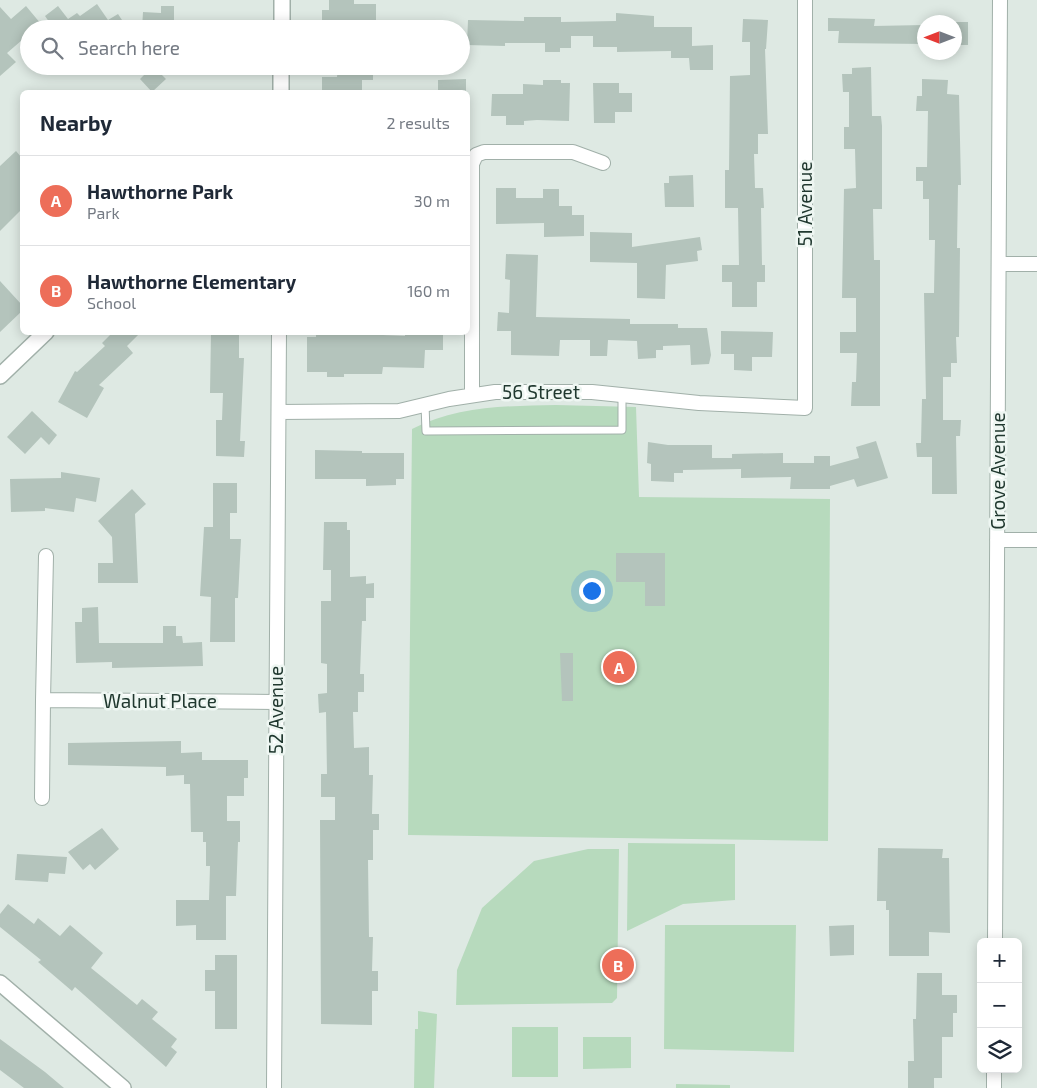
<!DOCTYPE html>
<meta charset="utf-8">
<style>
body{margin:0;font-family:"Exo 2",sans-serif;background:#f6f6f7;color:#1f2937}
.controls{position:absolute;right:15px;bottom:15px;display:grid;overflow:hidden;border-radius:8px;box-shadow:0 2px 12px #0003}
.controls button{width:45px;height:45px;display:grid;place-items:center;padding:0;border:0;border-bottom:1px solid #e0e1e3;background:#fff;color:#1f2937;font:25px sans-serif}
.compass{position:absolute;left:917px;top:15px;width:45px;height:45px;border-radius:50%;background:#fff;box-shadow:0 2px 12px #0003;rotate:270deg}
.you{position:absolute;left:591px;top:590px;width:18px;height:18px;margin:-12px;border:4px solid #fff;border-radius:50%;background:#1a73e8;box-shadow:0 0 0 8px #1a73e833}
.badge{display:grid;place-items:center;width:32px;height:32px;border-radius:50%;background:#ed6e59;color:#fff;font-size:16px;font-weight:700}
.pin{position:absolute;translate:-50% -50%;border:2px solid #fff;box-shadow:0 1px 5px #0006}
.list{margin:0;padding:0;list-style:none}
h2{display:flex;justify-content:space-between;align-items:center;height:65px;margin:0;padding:0 20px;font-size:21px}
h2 small{font-size:16px;font-weight:400;color:#747a83}
.list li{display:grid;grid-template-columns:32px 1fr auto;gap:15px;align-items:center;box-sizing:border-box;height:90px;padding:0 20px;border-top:1px solid #e0e1e3}
.list b{display:block;font-size:19px;white-space:nowrap}
.list p{margin:0;font-size:16px;white-space:nowrap;color:#747a83}
.list em{font-size:16px;font-style:normal;color:#747a83}
.icon{flex:none;width:28px;height:28px;fill:none;stroke:currentColor;stroke-width:2;stroke-linecap:round;stroke-linejoin:round}
.map{position:relative;flex:none;width:1037px;height:1088px;overflow:hidden}
.search{position:absolute;background:#fff;box-shadow:0 2px 12px #0003;left:20px;top:20px;width:450px;height:55px;display:flex;align-items:center;gap:12px;box-sizing:border-box;padding:0 18px;border-radius:28px;color:#747a83;font-size:19px}
.panel{position:absolute;background:#fff;box-shadow:0 2px 12px #0003;left:20px;top:90px;width:450px;height:245px;border-radius:8px}
.map>svg:first-child{display:block}
.green{fill:#b7dabd}
.building{fill:#b4c4bc}
.lines{fill:none;stroke-linecap:round;stroke-linejoin:round}
.service-casing{stroke:#a1b0a9;stroke-width:9}
.minor-casing{stroke:#a1b0a9;stroke-width:16}
.tertiary-casing{stroke:#a1b0a9;stroke-width:18}
.service{stroke:#fff;stroke-width:7}
.minor{stroke:#fff;stroke-width:14}
.tertiary{stroke:#fff;stroke-width:15}
.labels{text-anchor:middle;stroke-width:5;stroke-linejoin:round;paint-order:stroke}
.street-label{font-size:19px;fill:#20382f;stroke:#eef6f2}
</style>
<div class="map">
<svg width="1037" height="1088" viewBox="0 0 1037 1088">
<rect width="100%" height="100%" fill="#dee9e3"/>
<path class="green" d="M556,405L636,407L639,497L830,499L828,841L408,835L412,429C457,406 507,406 556,405Z
M628,843L735,844V900L683,904L627,931Z
M588,849H619L617,998L612,1003L456,1005L457,970L482,908L534,861Z
M665,925H796L794,1052L664,1049Z
M418,1011L437,1014L434,1088H414L415,1029H418Z
M512,1027H558V1077H512Z
M583,1037H631V1068L583,1069Z
M676,1084L730,1085V1088H676Z"/>
<path class="building" d="M329,0H354V4H376V28L322,27V10H329Z
M97,4L108,20L118,14L128,29H54L45,16L58,6L68,19L77,13L80,16Z
M26,6L41,24L35,29H29V34L7,53L16,62L0,76V7L11,19Z
M161,6H174V29H142L143,12L161,13Z
M616,13L654,16V27H692V46L713,45V70H690L689,58H671V51L617,52V47H593V36H571V48H560V52H545V43H505V46L467,45L468,20L524,21V17H561V22L616,21Z
M828,18L875,19L874,26L924,25V44L838,43L839,31H828Z
M743,19L768,20L766,49H765L768,134H758V154H754L755,188H763L764,208H761L762,265H765V282H757V307H732V282H722V265H739L738,208H725V170H729L730,76L750,75V42H742Z
M954,22H968V45H954Z
M153,66L166,79L152,92L140,79Z
M338,66H373V80H362V92H322V77H337Z
M871,67L872,116H881L882,126V209H873L874,260H880V406H851L852,382H856L857,353H840V332H856V298H842L844,189L856,188L855,149H844V127H849V92H843L842,74H852V68Z
M466,79V92H438V80Z
M922,79L948,80L947,94L959,95L961,185H958L957,248H960L959,337H956L957,363H951V377H943V420H961L960,436H956L957,494H932V457H917L916,443H921L922,399H926L924,293H934L935,240H929V199H923V181H916V167H927L928,111H916L917,96H922Z
M543,80H561V83H570L569,121L537,120L524,121V125H506V116H491L492,94H523V84L543,85Z
M593,83H619V93H632V112H615V123H594Z
M16,151L22,158V209L0,231V166Z
M693,175L694,207H665L664,183H669V176Z
M496,188H516V198H543V189H559V206H572V215H584V236L544,237V223L496,224Z
M590,232L632,233V247L700,237L702,250L697,251L698,261L666,265L665,299L637,298V263L590,262Z
M506,254L538,255L536,317L630,319V324H678V328H707L711,355L709,364L691,365L690,345L663,346V350H656V358L638,359L637,341L608,340L607,356H590V340H560L559,356L511,355V331H497L498,312L509,313L510,280L505,279Z
M0,281L22,305V311L0,332Z
M721,331L773,332L772,357H752V371L734,370V354H721Z
M113,332H141L127,346L133,353L99,385L104,388L87,418L58,402L75,371L77,372L105,346L102,343Z
M211,332H239V358H244L240,441H245L244,457L216,456V420H222L223,393H210Z
M316,332L405,336V332H443V350H425L424,368L383,367L382,374H344V377H327V372H307V337H316Z
M32,411L57,435L49,445L41,437L25,454L7,437Z
M876,441L888,478L857,487L854,479L830,486V489H790L791,477L741,478V469L683,470V473H674V482L651,481V464L647,463L648,442L668,445H712V458H732V454L783,453V463H814V456H830V466L859,458L856,447Z
M315,450L362,451V453H404V479H396V485L366,486V479H315Z
M61,472L100,478L96,502L76,498L74,512L45,508V511L11,512L10,479L61,478Z
M213,483H237V513H230V539H241L238,598H235V642H210L211,597L200,596L204,527H213Z
M132,489L146,504L135,514L138,583H98V563H113L112,537L98,521Z
M324,522H347V530H350V577L366,576V584L374,583V598H366V621H362L360,674H364V692H358V712H353L354,748L369,747V775H373L372,814H379V830H373V860H368L369,937H373L372,971H378V991H372V1025L321,1024L320,820H335V797H321V774H327L326,712L319,713L318,694L327,693V664L321,663V601H331V570H323Z
M616,553H665V606H645V582H616Z
M98,607L99,643H163V626H176V636H182L183,643L202,642L203,666L112,668V662L76,663L75,622H82V608Z
M560,653H573V701H562Z
M181,741V753L202,752V760H248V778H244V796H227V821H240V842H238L236,896H226V940H196V925L176,926V900H209L210,866H206V842H203V832H191L190,784H184V775L166,776V767L68,765V743Z
M102,828L119,849L95,870L90,864L83,870L68,852Z
M878,848L943,849L942,858H949L950,933L929,932V956H889V910H886V901H877Z
M17,854L67,857L65,874L49,873L48,882L15,880Z
M8,904L34,924L38,918L60,936L70,925L103,953L91,968L137,1005L142,999L158,1012L152,1019L177,1039L171,1047L177,1052L166,1067L75,987L72,991L38,962L41,960L0,927V914Z
M854,925V955L830,956L829,926Z
M215,955H237V1029H215V991H205V970H215Z
M917,973H942V995H957V1013H953V1037H942V1078H934V1088H908V1061H914L913,1019H916Z
M0,1039L45,1072L64,1088H24L0,1070Z"/>
<g class="lines">
<defs>
<path id="service" d="M425,405L426,431L622,430V395"/>
<path id="minor" d="M999,264H1037
M472,394V164L476,155L484,152H573L603,163
M279,412L399,411L449,399L495,392H592L699,403L805,408V0
M997,540H1037
M46,556L43,700L276,702
M42,798L43,700
M995,942L1000,0
M274,1088L279,332
M994,1088V1069"/>
<path id="tertiary" d="M282,29V0
M281,92V66
M0,376L46,332
M0,983L123,1088"/>
</defs>
<use href="#service" class="service-casing"/>
<use href="#minor" class="minor-casing"/>
<use href="#tertiary" class="tertiary-casing"/>
<use href="#service" class="service"/>
<use href="#minor" class="minor"/>
<use href="#tertiary" class="tertiary"/>
</g>
<g class="labels">
<g class="street-label">
<text transform="translate(805 204) rotate(-90)" y="7">51 Avenue</text>
<text x="541" y="399">56 Street</text>
<text transform="translate(998 471) rotate(-90)" y="7">Grove Avenue</text>
<text x="160" y="708">Walnut Place</text>
<text transform="translate(276 710) rotate(-90)" y="7">52 Avenue</text>
</g>
</g>
</svg>
<div class="controls">
<button>+</button>
<button>−</button>
<button><svg class="icon" aria-label="layers" viewBox="0 0 24 24"><path d="M12 4l9 5-9 5-9-5zM3 14l9 5 9-5"/></svg></button>
</div>
<svg class="compass" viewBox="-18 -18 36 36"><path d="M0-13l5 13h-10z" fill="#e53935"/><path d="M0 13l5-13h-10z" fill="#747a83"/></svg>
<div class="you"></div>
<div class="pin badge" style="left:619px;top:667px">A</div>
<div class="pin badge" style="left:618px;top:965px">B</div>
<div class="search"><svg class="icon" aria-label="search" viewBox="0 0 24 24"><circle cx="10" cy="10" r="6"/><path d="M15 15l6 6"/></svg>Search here</div>
<section class="panel">
<h2>Nearby<small>2 results</small></h2>
<ul class="list">
<li><span class="badge">A</span><div><b>Hawthorne Park</b><p>Park</p></div><em>30 m</em></li>
<li><span class="badge">B</span><div><b>Hawthorne Elementary</b><p>School</p></div><em>160 m</em></li>
</ul>
</section>
</div>
